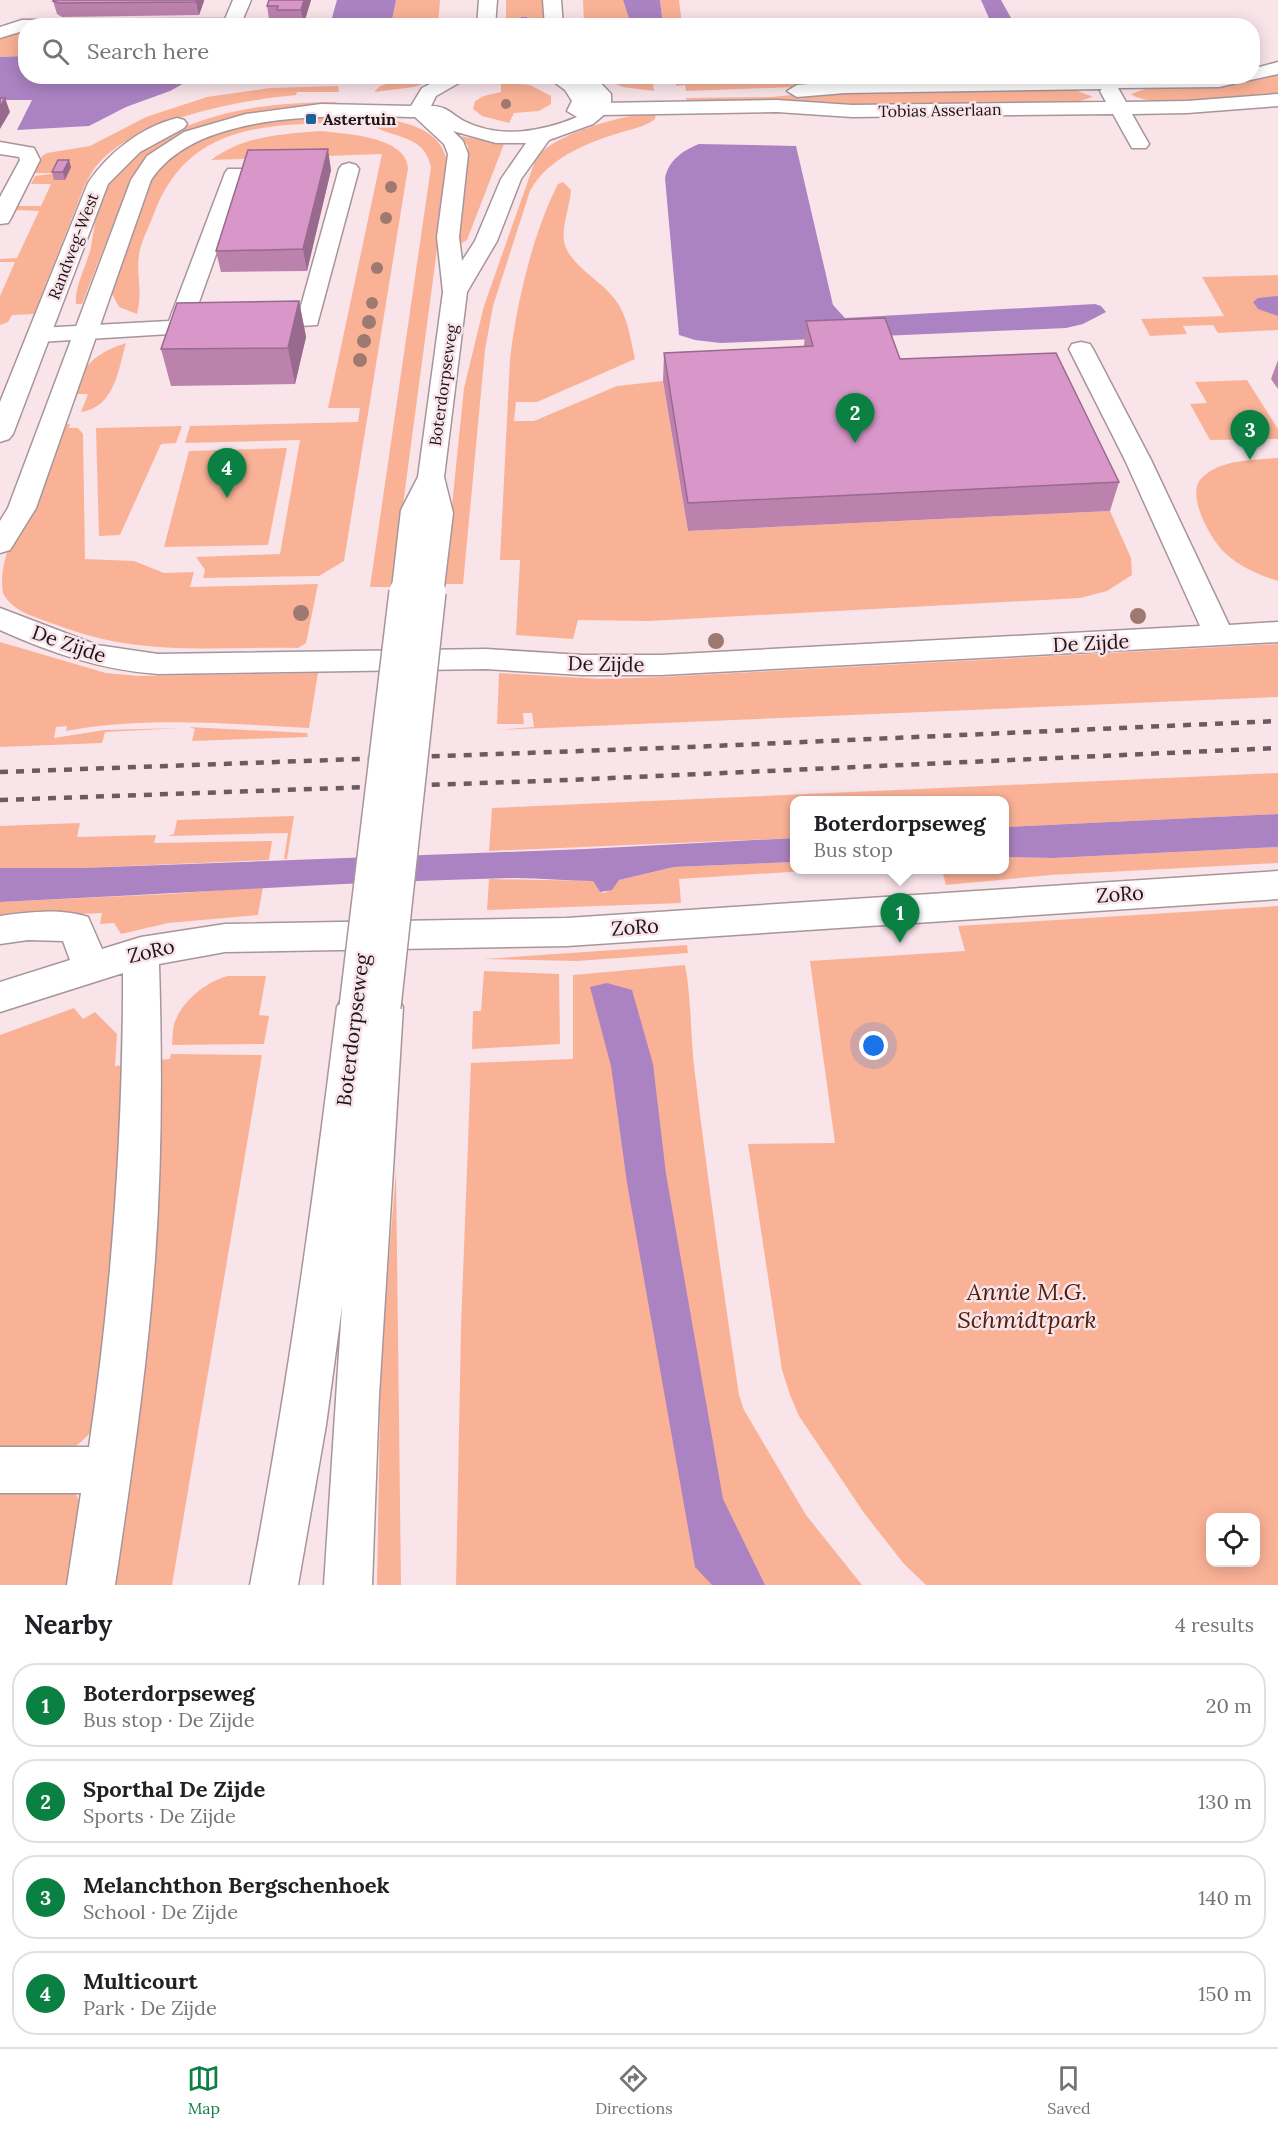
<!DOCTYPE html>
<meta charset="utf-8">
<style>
body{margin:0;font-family:Lora,serif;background:#f6f6f6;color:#202124}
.controls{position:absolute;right:18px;bottom:18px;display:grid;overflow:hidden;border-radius:12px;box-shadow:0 3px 15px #0003}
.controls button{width:54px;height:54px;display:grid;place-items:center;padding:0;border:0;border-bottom:2px solid #e0e0e0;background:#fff;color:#202124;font:30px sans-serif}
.you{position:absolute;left:874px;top:1046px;width:21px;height:21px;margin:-15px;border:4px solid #fff;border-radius:50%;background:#1a73e8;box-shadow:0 0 0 9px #1a73e833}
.badge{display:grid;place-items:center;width:39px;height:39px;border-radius:50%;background:#0b8043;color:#fff;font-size:20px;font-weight:700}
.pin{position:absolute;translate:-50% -50px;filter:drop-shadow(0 2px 3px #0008)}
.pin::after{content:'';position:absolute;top:32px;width:21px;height:18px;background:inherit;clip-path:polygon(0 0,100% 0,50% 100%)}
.popup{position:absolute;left:790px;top:796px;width:219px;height:78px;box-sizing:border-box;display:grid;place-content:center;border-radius:12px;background:#fff;filter:drop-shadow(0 2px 4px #0005);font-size:20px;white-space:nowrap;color:#757577}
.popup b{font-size:22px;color:#202124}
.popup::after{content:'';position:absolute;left:50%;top:100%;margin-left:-12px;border:12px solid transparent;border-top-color:#fff}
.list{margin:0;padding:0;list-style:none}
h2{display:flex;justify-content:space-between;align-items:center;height:78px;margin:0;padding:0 24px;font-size:26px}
h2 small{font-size:20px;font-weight:400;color:#757577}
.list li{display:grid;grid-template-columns:39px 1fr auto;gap:18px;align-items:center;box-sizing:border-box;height:84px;margin:0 12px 12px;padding:0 12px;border:2px solid #e0e0e0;border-radius:24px}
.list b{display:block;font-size:22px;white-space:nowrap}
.list p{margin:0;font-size:20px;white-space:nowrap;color:#757577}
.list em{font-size:20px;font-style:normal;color:#757577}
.icon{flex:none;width:33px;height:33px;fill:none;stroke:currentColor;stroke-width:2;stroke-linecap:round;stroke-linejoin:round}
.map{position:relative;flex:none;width:1278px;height:1585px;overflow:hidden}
.search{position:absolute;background:#fff;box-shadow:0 3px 15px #0003;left:18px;right:18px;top:18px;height:66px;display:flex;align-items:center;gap:15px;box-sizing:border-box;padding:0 21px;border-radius:24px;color:#757577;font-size:22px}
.sheet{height:462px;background:#fff}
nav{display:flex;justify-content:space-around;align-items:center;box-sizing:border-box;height:84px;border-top:2px solid #e0e0e0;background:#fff;font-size:16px;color:#757577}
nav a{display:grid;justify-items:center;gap:3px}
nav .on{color:#0b8043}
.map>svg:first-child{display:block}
.green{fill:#fab297;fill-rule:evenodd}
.water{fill:#ab83c2}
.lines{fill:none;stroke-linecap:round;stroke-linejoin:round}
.stream{fill:#ab83c2;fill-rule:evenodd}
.minor-casing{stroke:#a7959a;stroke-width:3}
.major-casing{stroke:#a7959a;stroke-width:3}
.minor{fill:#fff;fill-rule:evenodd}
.major{fill:#fff;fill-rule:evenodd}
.rail{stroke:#675c5f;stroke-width:4.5;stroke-dasharray:8 8;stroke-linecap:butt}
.major-bridge-far1-casing{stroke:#a7959a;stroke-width:28;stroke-linecap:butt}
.major-bridge-casing{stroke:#a7959a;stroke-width:36;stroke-linecap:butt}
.major-bridge-far1{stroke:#fff;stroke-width:26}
.major-bridge{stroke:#fff;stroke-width:33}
.tree{fill:#9d7970}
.wall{fill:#bb82ad}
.shaded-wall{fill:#986a8d}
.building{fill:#d997c9;stroke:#986a8d;stroke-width:1.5}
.poi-dot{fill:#1e6297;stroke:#f9e4ea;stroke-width:2}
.labels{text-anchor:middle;stroke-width:5;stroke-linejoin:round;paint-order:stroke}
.far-street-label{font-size:16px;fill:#1c1517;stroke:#f9e4ea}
.far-poi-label{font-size:16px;font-weight:bold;fill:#1c1517;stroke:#f9e4ea;text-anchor:start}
.street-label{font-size:20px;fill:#1c1517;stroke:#f9e4ea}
.near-park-label{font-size:24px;font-style:italic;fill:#52210d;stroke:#f9e4ea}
</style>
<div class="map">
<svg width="1278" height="1585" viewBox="0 0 1278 1585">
<rect width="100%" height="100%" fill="#f9e4ea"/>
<path class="green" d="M396,0H440L438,25H391Z
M506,0H546L545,25L506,26Z
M583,0H623L631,25H584Z
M660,0H679L682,25H663Z
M25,31V56L0,57V37Z
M1278,74V95C1253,99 1148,109 1131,94L1151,87L1246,81Z
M410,77H443L414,87L374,92L380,86Z
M597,77H652L654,91L623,87Z
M675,77H1065L686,91L685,85L676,86Z
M501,83L530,85L551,96V104L539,111L514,113L509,123L482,116L473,109L475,101L484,96L501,92Z
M338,86L339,92H297L296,95C240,100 122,121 91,174C82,188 78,205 71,220C59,252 46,283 34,314L12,315L8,322L0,325V296L15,262H0V259L17,258L39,211L16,210L18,206H41L51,184H31L35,176L57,173H35L42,156L47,153L90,146L146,117L207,97L270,88Z
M1073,89L1093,97L1070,104L868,107L687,103L686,98L771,97L834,91Z
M336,102L335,107L260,113L139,168L129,183L82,304H76C74,287 87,265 91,247C96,221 98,186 116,165C123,158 136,153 144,148C207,110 263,103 336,102Z
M656,112L655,119C645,127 631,129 619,133C586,143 547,159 530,191L493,306L485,350L463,584H444L464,388L484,306L536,158C556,132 625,115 656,112Z
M333,115L329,123C249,125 184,132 153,216C148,229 141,242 139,255C136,276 143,290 137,314L119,307L111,292L150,179C194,123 268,120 333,115Z
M369,116C404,122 443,126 448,167L392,587H370L431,167C423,129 384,141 368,120Z
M321,131C345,134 406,136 408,168L344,561L319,576L203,578L205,570L196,557L280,554L300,440L185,443L190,426L358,422L360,408H328L382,154L211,160C243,136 282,134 321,131Z
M460,136L504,144L467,240L462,243L458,242L468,146Z
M563,182L571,190C570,206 562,225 564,241C568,264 600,280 613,297C628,314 630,338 635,359L537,402H516L514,421H534L617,386L663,381L688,531L1110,511L1131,558L1132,575L1107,591L1080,598L648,621L578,620L573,639L516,635L520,560H500L510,359C517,302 532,235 558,184Z
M1278,275V330L1218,333L1213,325L1183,326L1187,334L1150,336L1141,319L1224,316L1202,277Z
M126,343C118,370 115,407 81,412L88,394H69C84,365 95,353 126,343Z
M1247,380L1278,429V439L1210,440L1190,404L1207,403L1195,382Z
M70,424L69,428H78L83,434L85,559L134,561L164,573L194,572L190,587L318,584L306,643L298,648C240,647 180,652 123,643C97,639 73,631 48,622C32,616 11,610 3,593C0,574 5,553 14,537L56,425Z
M182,426L176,443L161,444L120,535L99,536L96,428Z
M287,448L268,545L164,547L189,451Z
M1278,458V581C1259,575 1240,567 1225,553C1211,540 1187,497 1200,480C1217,459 1254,460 1278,458Z
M0,642L106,673L139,676L318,673L309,728C228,724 146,716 66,731L67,726L56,727L54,738L104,730L182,728L105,732L102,743L0,747Z
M1278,644V697L496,730L534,727L532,713H523L524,724H497L499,673L601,679L661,677Z
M189,727L307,733L308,737L192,741L195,729Z
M1278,773V814L1005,827V800H795V838L489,851L492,808Z
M294,816L287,859H284L288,833L168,836L174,834L177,820Z
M80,823L77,837L156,835L154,843L272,841L269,860L82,868H0V826Z
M1278,847V863L1051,875L946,885L942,870H1005V857L1053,858Z
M795,862V870H821L679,879L681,903L487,910L489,879L593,881L600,892L605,893L619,880L674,867Z
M263,887L258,915L168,923L121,934L114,923L100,924L102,913L0,918V902L169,894Z
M1278,906V1585H926L904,1564L864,1513L799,1416L790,1395L782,1370L748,1144L835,1143L810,961L965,951L958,926ZM1210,1518H1256V1562H1210Z
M687,945L688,953L577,961L484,959Z
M685,965C692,1001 690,1038 695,1074C708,1181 723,1288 739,1395L744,1410L806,1515L862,1585H456L461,1327L471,1063L573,1059V975Z
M484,971L559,974L560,1044L472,1049L473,1011H481Z
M228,976H266L259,1015L269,1016L264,1044L172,1045C173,1036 172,1025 177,1017C186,998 208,981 228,976Z
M74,1008L83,1019L95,1012L117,1034L115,1066L127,1065L102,1416C73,1463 51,1454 0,1458V1035Z
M171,1054L262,1055L172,1585H113L156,1060L170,1059Z
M396,1171L401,1585H377L381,1356Z
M0,1480C15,1481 52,1481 65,1486C96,1499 80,1560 76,1585H0Z"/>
<path class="water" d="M337,0H396L391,25H330Z
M623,0H660L663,25H631Z
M981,0H1001L1015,25H992Z
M25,56L26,76L195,77L170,91L126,107L89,126L17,130L32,100H0V57Z
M699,144L796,146L833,305L845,318L1095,304L1101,306L1106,312L1083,324L1066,328L721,343L695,340L679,335L665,178C669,160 682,151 699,144Z
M1278,296V316L1258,309L1253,302L1258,298Z
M1278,814V847L1053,858L1005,857V827Z
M795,838V862L674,867L619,880L612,890L600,892L593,881C567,881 541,878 515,878C343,882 172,894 0,902V868H82L585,849Z
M607,983L632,990L653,1064L666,1174L723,1499L765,1585H712L695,1567L627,1183L611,1066L590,987Z"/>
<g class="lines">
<path class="stream" d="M521,17H527L528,26H520Z"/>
<defs>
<path id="minor" d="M233,0H251L240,26H26V30L0,38V27L22,20L225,19Z
M1278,62V74L1219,87L1118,88L1126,102L1187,101L1278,94V106L1187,113L1132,114L1149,144L1146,148H1132L1113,114L852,117L777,112L601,115L591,109L601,103L777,100L852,105L1106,102L1100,91L1102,89L845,93L797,97L787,91L797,85L845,81L1252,76V69Z
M0,142L34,148L40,160L11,218L8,223L0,224V197L20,160L19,157L0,154Z
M349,163L356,165L359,169L317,325L39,342L31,340L27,335L31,330L39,328L169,321L225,173L228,169H242L245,173L193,319L299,313L339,169L342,165Z
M1081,342L1090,344L1093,349L1151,460L1229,625L1278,622V642L661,675H582L486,669L158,674C102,670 51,653 0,630V608L97,645L158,654L486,649L582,655H661L1200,626L1125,460L1069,349L1072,344Z
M1278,871V899L567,946L225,952L159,964C162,1062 162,1161 155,1259C147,1369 131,1477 115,1585H67L81,1493H0V1447H89C111,1297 122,1148 123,996V973L0,1012V982L70,960L63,941L28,940L0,944V916C28,912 60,908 88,917L102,949L141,937L225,924L567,918Z"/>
<path id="major" d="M479,0H497L495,26H477Z
M543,0H561L563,26H545Z
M446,76H471L436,96L431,106C447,106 451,114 464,121C499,139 542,132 577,117L567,111L572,101L565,90L546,76H571L576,80L574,76H594L611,94V109L593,124L549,140L521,179L497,241L467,292L444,477L453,513L444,587L440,594L430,596L418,591L406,597L396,595L392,588L401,510L418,477L443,292L437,237L448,154L444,144L415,117C339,116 198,108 151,180L36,508L10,550L0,553V521L8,508L131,180L147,156L184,132L246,114L321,104L411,106L422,88ZM453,131L496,143H526L501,179L475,241L462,261L459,237L468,154L463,141Z
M177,118L184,120L187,124L184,128L140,152L108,184L13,434L9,439L0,442V402L88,183C108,153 141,127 177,118Z
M356,991L370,998L384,991L397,996L403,1007L379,1396L372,1585H324L342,1306L326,1425L298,1585H250C287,1392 313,1202 337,1007L343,996Z"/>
</defs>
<use href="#minor" class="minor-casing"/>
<use href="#major" class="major-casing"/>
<use href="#minor" class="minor"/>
<use href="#major" class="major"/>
<path class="rail" d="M0,772L690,747L1278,721
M0,800L568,780L1278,748"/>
<defs>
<path id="major-bridge-far1" d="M405,594L406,588
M429,594L430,587"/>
<path id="major-bridge" d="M356,1007L406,592
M384,1007L429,592"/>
</defs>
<use href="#major-bridge-far1" class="major-bridge-far1-casing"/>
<use href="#major-bridge" class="major-bridge-casing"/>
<use href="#major-bridge-far1" class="major-bridge-far1"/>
<use href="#major-bridge" class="major-bridge"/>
</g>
<g class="tree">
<circle cx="506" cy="104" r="5"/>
<circle cx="391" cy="187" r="6"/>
<circle cx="386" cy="218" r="6"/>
<circle cx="377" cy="268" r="6"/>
<circle cx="372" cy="303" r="6"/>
<circle cx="369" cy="322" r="7"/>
<circle cx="364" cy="341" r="7"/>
<circle cx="360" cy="360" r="7"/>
<circle cx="301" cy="613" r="8"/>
<circle cx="1138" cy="616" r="8"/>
<circle cx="716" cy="641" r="8"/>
</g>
<path class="wall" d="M269,0H311L304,23L279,24L278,19H269L267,6Z
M53,1H204L199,15L62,17L57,14Z
M71,167L65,180H54L52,172Z
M331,170L307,271L221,272L216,251Z
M299,301L306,337L295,384L171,386L161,349Z
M806,321L900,359L1119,482L1110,511L688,531L663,381L664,353L804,347Z
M1278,360V389L1271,379Z"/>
<path class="shaded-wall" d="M197,0H204V1L199,15L196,2Z
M304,0H311L304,23L301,10Z
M5,98L10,112L0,129V107Z
M328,149L331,170L307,271L303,249Z
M69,160L71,167L65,180L63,172Z
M299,301L306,337L295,384L288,348Z"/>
<path class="building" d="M55,0H197L196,2L59,3L53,1Z
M269,0H304L301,10H277L278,6H267Z
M0,98H5L0,107Z
M328,149L303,249L216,251L248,150Z
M58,160H69L63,172H52Z
M299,301L288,348L161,349L177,303Z
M885,318L900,359L1056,353L1119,482L688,503L664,353L813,346L806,321Z"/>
<rect class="poi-dot" x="305" y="113" width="12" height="12" rx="3"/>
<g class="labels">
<g class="far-street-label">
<text transform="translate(940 110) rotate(-1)" y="6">Tobias Asserlaan</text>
<text transform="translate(73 246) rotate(-69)" y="6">Randweg-West</text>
<text transform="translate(443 385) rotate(-82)" y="6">Boterdorpseweg</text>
</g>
<g class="far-poi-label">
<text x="323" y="125">Astertuin</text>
</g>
<g class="street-label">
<text transform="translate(1091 643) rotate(-3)" y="7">De Zijde</text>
<text transform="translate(69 644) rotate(19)" y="7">De Zijde</text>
<text transform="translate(606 664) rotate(1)" y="7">De Zijde</text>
<text transform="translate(1120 894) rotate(-4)" y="7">ZoRo</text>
<text transform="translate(635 927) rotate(-4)" y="7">ZoRo</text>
<text transform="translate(151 951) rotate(-13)" y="7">ZoRo</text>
<text transform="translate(353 1030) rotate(-83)" y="7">Boterdorpseweg</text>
</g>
<g class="near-park-label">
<text x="1027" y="1300">Annie M.G.<tspan x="1027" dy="28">Schmidtpark</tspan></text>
</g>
</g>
</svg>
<div class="controls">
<button><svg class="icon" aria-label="locate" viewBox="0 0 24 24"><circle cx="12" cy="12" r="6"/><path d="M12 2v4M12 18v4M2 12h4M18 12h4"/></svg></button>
</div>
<div class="you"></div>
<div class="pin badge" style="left:900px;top:943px">1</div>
<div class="popup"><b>Boterdorpseweg</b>Bus stop</div>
<div class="pin badge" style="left:855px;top:443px">2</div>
<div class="pin badge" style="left:1250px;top:460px">3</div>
<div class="pin badge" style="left:227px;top:498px">4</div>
<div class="search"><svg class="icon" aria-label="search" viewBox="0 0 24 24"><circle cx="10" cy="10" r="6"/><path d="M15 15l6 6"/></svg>Search here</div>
</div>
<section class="sheet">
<h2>Nearby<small>4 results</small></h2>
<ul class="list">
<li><span class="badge">1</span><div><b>Boterdorpseweg</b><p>Bus stop · De Zijde</p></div><em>20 m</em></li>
<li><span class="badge">2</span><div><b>Sporthal De Zijde</b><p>Sports · De Zijde</p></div><em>130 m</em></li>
<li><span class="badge">3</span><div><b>Melanchthon Bergschenhoek</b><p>School · De Zijde</p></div><em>140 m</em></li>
<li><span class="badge">4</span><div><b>Multicourt</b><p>Park · De Zijde</p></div><em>150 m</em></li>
</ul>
</section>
<nav>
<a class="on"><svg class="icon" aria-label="map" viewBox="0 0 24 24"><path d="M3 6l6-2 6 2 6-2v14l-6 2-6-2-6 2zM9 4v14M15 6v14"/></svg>Map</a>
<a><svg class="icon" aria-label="directions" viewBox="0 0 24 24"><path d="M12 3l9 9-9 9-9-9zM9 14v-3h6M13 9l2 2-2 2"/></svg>Directions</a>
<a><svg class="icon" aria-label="saved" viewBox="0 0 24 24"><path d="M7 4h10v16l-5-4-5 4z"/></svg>Saved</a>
</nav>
